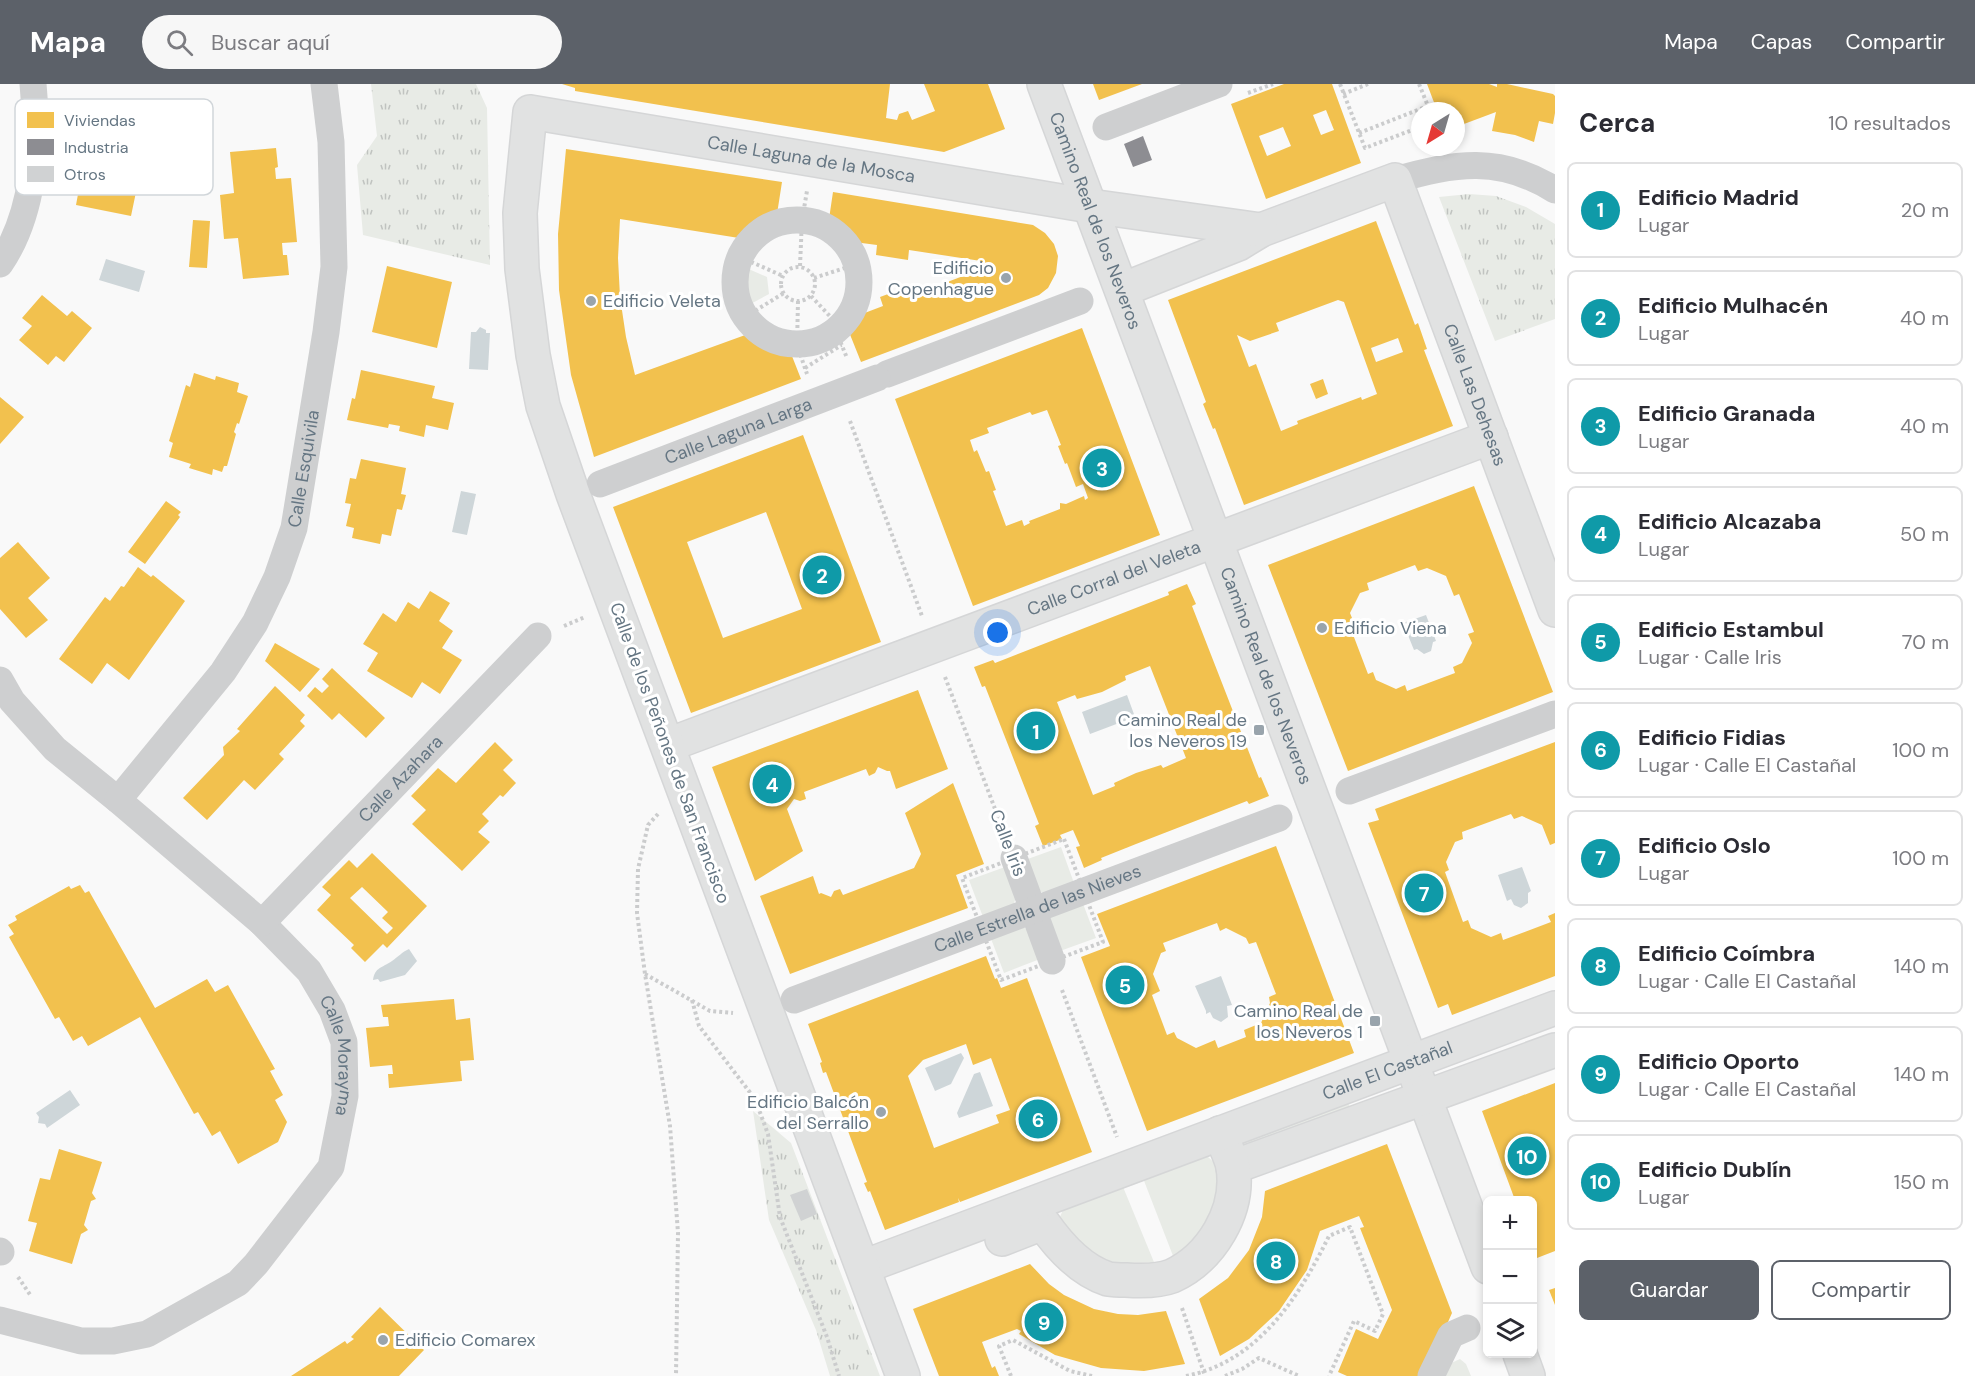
<!DOCTYPE html>
<html lang="es">
<meta charset="utf-8">
<style>
body{margin:0;font-family:"DM Sans",sans-serif;background:#f7f7f7;color:#2b2b33}
.controls{position:absolute;right:18px;bottom:18px;display:grid;overflow:hidden;border-radius:9px;box-shadow:0 3px 9px #0003}
.controls button{width:54px;height:54px;display:grid;place-items:center;padding:0;border:0;border-bottom:2px solid #e1e1e2;background:#fff;color:#2b2b33;font:30px sans-serif}
.compass{position:absolute;left:1411px;top:18px;width:54px;height:54px;border-radius:50%;background:#fff;box-shadow:0 3px 9px #0003;rotate:217deg}
.you{position:absolute;left:998px;top:549px;width:21px;height:21px;margin:-15px;border:4px solid #fff;border-radius:50%;background:#1a73e8;box-shadow:0 0 0 9px #1a73e833}
.badge{display:grid;place-items:center;width:39px;height:39px;border-radius:50%;background:#5c6169;color:#fff;font-size:20px;font-weight:700}
.pin{position:absolute;translate:-50% -50%;border:3px solid #fff;box-shadow:0 2px 6px #0006}
.list{margin:0;padding:0;list-style:none}
h2{display:flex;justify-content:space-between;align-items:center;height:78px;margin:0;padding:0 24px;font-size:26px}
h2 small{font-size:20px;font-weight:400;color:#7c7c81}
.list li{display:grid;grid-template-columns:39px 1fr auto;gap:18px;align-items:center;box-sizing:border-box;height:96px;margin:0 12px 12px;padding:0 12px;border:2px solid #e1e1e2;border-radius:9px}
.list b{display:block;font-size:22px;white-space:nowrap}
.list p{margin:0;font-size:20px;white-space:nowrap;color:#7c7c81}
.list em{font-size:20px;font-style:normal;color:#7c7c81}
.actions{display:flex;gap:12px;padding:18px 24px}
.actions a{flex:1;padding:14px 0;border:2px solid #5c6169;border-radius:9px;text-align:center;font-size:21px;color:#5c6169}
.actions .main{background:#5c6169;color:#fff}
.icon{flex:none;width:33px;height:33px;fill:none;stroke:currentColor;stroke-width:2;stroke-linecap:round;stroke-linejoin:round}
.map{position:relative;flex:none;width:1555px;height:1292px;overflow:hidden}
header{display:flex;align-items:center;gap:36px;box-sizing:border-box;height:84px;padding:0 30px;background:#5c6169;color:#fff}
header strong{font-size:28px}
nav{display:flex;gap:33px;margin-inline-start:auto;font-size:21px}
.search{width:420px;height:54px;background:#f7f7f7;display:flex;align-items:center;gap:15px;box-sizing:border-box;padding:0 21px;border-radius:33px;color:#7c7c81;font-size:22px}
main{display:flex}
aside{flex:1;background:#fff}
.map>svg:first-child{display:block}
.grass{fill:url(#grass-tufts)}
.garden{fill:#e8ebe6}
.water{fill:#ced6d9}
.homes{fill:#f2c14e;fill-rule:evenodd}
.industry{fill:#8d8d92}
.building{fill:#d0d2d3}
.lines{fill:none;stroke-linecap:round;stroke-linejoin:round}
.secondary-casing{stroke:#d5d6d7;stroke-width:36}
.path{stroke:#cbcccd;stroke-width:4;stroke-dasharray:3 3;stroke-linecap:butt}
.street{stroke:#cecfd0;stroke-width:27}
.secondary{stroke:#e1e2e2;stroke-width:33}
.poi-dot{fill:#99a4ac;stroke:#fff;stroke-width:2}
.labels{text-anchor:middle;stroke-width:6;stroke-linejoin:round;paint-order:stroke}
.street-label{font-size:18px;fill:#657683;stroke:#fff}
.poi-label{font-size:18px;fill:#657683;stroke:#fff;text-anchor:end}
.key{fill:#fff;stroke:#d1d6da;stroke-width:1.5}
.key-label{font-size:16px;fill:#657683}
</style>
<header>
<strong>Mapa</strong>
<div class="search"><svg class="icon" aria-label="search" viewBox="0 0 24 24"><circle cx="10" cy="10" r="6"/><path d="M15 15l6 6"/></svg>Buscar aquí</div>
<nav><a>Mapa</a><a>Capas</a><a>Compartir</a></nav>
</header>
<main>
<div class="map">
<svg width="1555" height="1292" viewBox="0 0 1555 1292">
<defs>
<pattern id="grass-tufts" width="24" height="20" patternUnits="userSpaceOnUse" patternTransform="scale(1.5)"><rect width="24" height="20" fill="#e8ebe6"/><path d="M3 7l-1-3M5 7V3M7 7l1-3M15 17l-1-3M17 17v-4M19 17l1-3" fill="none" stroke="#c0c3c0"/></pattern>
</defs>
<rect width="100%" height="100%" fill="#f9f9f9"/>
<path class="grass" d="M371,0H476L487,24L490,181L363,151L357,81L377,52Z
M1469,110L1496,112L1526,123L1555,140V235L1495,257L1439,113Z
M753,1027L791,1059L880,1292H830L816,1246L769,1136Z"/>
<path class="garden" d="M744,183L767,193L769,210L747,222C743,208 741,197 744,183Z
M1061,763L1074,799L1045,810L1036,805L1025,776Z
M1005,783L1016,813L1013,822L983,833L969,796Z
M1082,817L1096,854L1060,867L1049,837L1052,828Z
M1020,841L1028,846L1040,875L1004,889L990,852Z
M1347,1016L1353,1031L1242,1065L1244,1054Z
M1196,1070L1208,1073L1218,1082L1220,1094L1211,1137L1175,1177L1141,1089Z
M1121,1098L1156,1183L1132,1186L1089,1171L1062,1143L1060,1133L1064,1123Z
M1460,1275L1466,1280L1471,1292H1440L1447,1281Z"/>
<path class="water" d="M106,175L145,187L139,208L99,196Z
M480,243L486,246V249H490L488,286L469,285L471,248H476Z
M461,407L476,410L467,451L452,448Z
M1426,531L1436,557L1433,558L1431,567L1424,570L1417,565L1414,566L1403,539Z
M1127,611L1135,633L1090,650L1082,628Z
M1522,783L1531,807L1528,809V819L1521,824L1514,821L1511,815L1507,817L1498,791Z
M409,865L417,877L405,891L380,898L378,895L373,896C375,883 382,884 392,877C398,873 402,868 409,865Z
M1221,892L1232,921L1227,922L1228,933L1221,938L1213,934L1210,928L1206,930V927L1195,902Z
M961,969L964,974L951,1000L935,1007L925,984Z
M980,988L993,1022L959,1034L957,1029L974,990Z
M70,1006L80,1021L47,1044L45,1040L38,1039L39,1033L36,1029Z"/>
<path class="homes" d="M562,0H890L886,34L897,36L899,30L908,27L912,36L935,27L924,0H988L1005,45L944,68L575,7V4Z
M1093,0H1142L1099,16Z
M1284,0H1332L1361,79L1266,115L1231,20ZM1326,26L1334,46L1321,51L1313,31ZM1283,43L1291,62L1267,72L1259,52Z
M1427,0H1489L1497,3V0H1507L1553,10L1555,12V29L1553,40L1539,37L1534,58L1515,51L1492,47L1496,28L1456,43V27H1441L1439,22L1435,21Z
M84,29L163,45L154,92L140,89L131,132L76,121L84,78L75,76Z
M276,64L278,83L275,84L276,95L291,94L297,158L282,159L283,171H287L289,191L243,195L238,154L224,155L220,111L234,109L230,68Z
M566,65L782,98L777,130L754,140L739,154L620,135L618,174L620,213L626,253L635,291L748,250L766,261L790,267L801,295L594,373L571,291L559,206L558,150Z
M833,108L1033,141L1045,149L1054,160L1058,172L1056,189L1048,204L1039,211L861,278L849,248L862,230L883,222L880,213L910,202L913,211L979,186L981,177L909,166L908,176L876,171L877,161L854,158L845,147L829,135Z
M193,136L210,137L207,184L189,183Z
M1376,137L1415,241L1418,239L1427,265L1424,266L1453,342L1244,421L1215,344L1213,345L1203,320L1206,318L1168,216ZM1338,216L1344,218L1377,310L1362,316L1361,313L1297,337L1298,340L1281,347L1256,280L1249,283L1237,251L1250,257L1279,247L1276,239ZM1398,254L1403,268L1376,278L1371,264Z
M387,182L452,198L437,264L372,248Z
M42,211L67,232L72,227L92,244L64,278L56,272L48,281L19,256L32,242L22,234Z
M1082,244L1160,451L973,522L895,315ZM1047,326L1061,361L1058,362L1065,380L1067,379L1076,403L1083,400L1088,414L1085,416L1084,412L1066,420L1060,419V425L1029,437L1030,439L1024,442L1022,436L1006,442L993,407L996,406L989,387L986,388L977,366L974,368L970,356L989,349L987,344L1030,328L1032,331Z
M361,286L435,302L432,314L454,319L448,346L426,341L424,353L399,347L400,342L389,340L388,344L347,336L352,314L355,315Z
M194,289L215,296L216,292L239,299L237,308L248,312L239,340L237,339L234,348L236,350L227,382H224L222,388L213,385L212,391L189,384L191,380L169,373L173,359L169,357L177,331L186,301L190,303Z
M1323,295L1328,310L1316,315L1310,300Z
M0,313L24,333L0,360Z
M803,351L881,558L691,629L613,423ZM766,428L802,525L723,554L687,458Z
M361,375L406,384L401,410L406,411L402,426L397,425L391,452L382,450L380,460L352,454L354,444L346,442L351,420L345,419L350,394L356,395Z
M1474,402L1553,608L1348,687L1268,481ZM1415,481L1418,487L1427,484L1446,492L1454,512L1459,510L1474,548L1468,550L1472,559L1462,579L1453,583L1455,589L1407,607L1405,601L1396,605L1376,596L1373,588L1368,590L1349,540L1354,539L1350,529L1360,509L1369,506L1367,499Z
M166,417L181,428L178,431L180,433L145,480L128,468Z
M18,458L50,494L28,514L48,536L26,554L0,525V474Z
M138,483L151,493L153,491L185,517L129,596L107,579L92,600L59,575L105,513L110,517L121,502L124,503Z
M1187,500L1196,520L1192,522L1259,694L1261,693L1269,712L1249,720L1247,717L1136,760L1101,774L1102,776L1084,784L1076,763L1080,762L1073,746L1060,751L1062,755L1043,762L1035,742L1039,740L985,602L982,603L974,583L993,576L995,579L1169,511L1168,508ZM1150,582L1186,674L1163,684L1161,681L1136,689L1114,699L1115,702L1093,711L1057,618L1075,611L1077,615L1102,608L1126,596L1125,592Z
M430,507L450,519L439,537L453,547L442,564L462,576L440,610L422,598L412,614L367,587L378,569L363,560L383,529L396,538L408,518L419,525Z
M275,559L320,585L300,608L265,577Z
M332,584L385,634L366,654L339,629L332,636L307,612L315,603L322,609L329,602L322,595Z
M275,602L305,631L300,637L305,642L279,670L284,675L255,706L244,696L207,736L183,714L224,671L223,663L240,647L237,645Z
M918,606L948,685L896,705L890,687H887L878,683L875,689L869,692L866,685L804,708L806,715L800,717L794,715L787,725L803,767L755,797L712,683Z
M495,658L513,676L503,686L516,699L503,713L500,711L482,730L489,737L478,748L490,758L462,787L412,740L426,726L411,712L438,684L456,699Z
M1555,658V759L1550,761L1542,741L1522,732L1514,735L1511,730L1462,748L1463,755L1455,758L1446,778L1449,786L1445,788L1463,838L1468,836L1471,844L1491,853L1501,849L1503,856L1551,838L1548,832L1555,829V892L1452,931L1448,920L1438,924L1368,739L1379,736L1375,725Z
M953,699L984,780L956,791L968,824L790,890L760,812L813,792L819,810L821,809L831,813L834,807L840,805L843,811L914,784L921,770L905,729Z
M1276,762L1354,969L1147,1047L1081,873L1110,862L1097,830ZM1217,839L1220,847L1226,844L1246,854L1249,860L1256,858L1276,910L1269,913L1270,919L1261,939L1244,946L1246,953L1218,964L1215,956L1196,964L1177,954L1174,948L1167,951L1152,911L1160,907L1153,890L1161,869L1166,867L1163,859Z
M372,769L427,822L387,864L383,860L365,878L351,864L354,861L317,826L331,811L322,803L349,776L357,784ZM362,803L388,828L382,834L393,844L387,850L350,814Z
M80,801L85,809L89,807L155,924L207,895L215,908L228,901L275,985L270,987L283,1011L275,1016L287,1038L278,1058L238,1080L220,1047L212,1052L198,1028L194,1030L140,933L88,962L82,952L73,957L59,933L55,935L9,853L14,850L8,841L17,836L15,832L69,802L71,805Z
M986,872L995,895L997,894L1001,904L1027,894L1092,1068L960,1118L958,1114L959,1118L885,1146L870,1107L868,1108L864,1099L867,1098L826,988L823,989L820,979L822,978L808,940ZM966,960L973,981L991,974L1010,1026L996,1031L999,1039L934,1064L908,992L923,976Z
M454,915L456,936L470,934L474,976L460,977L462,997L389,1004L388,990H393L392,981L370,983L366,944L389,942L388,933H383L381,921Z
M1555,999V1167L1537,1174L1533,1162V1116H1515L1482,1027Z
M1387,1060L1452,1229L1424,1292H1347L1338,1288L1356,1245L1378,1255L1392,1226L1360,1144L1364,1143L1359,1132L1320,1147L1307,1186L1279,1227L1249,1255L1220,1272L1199,1215L1228,1194L1249,1166L1262,1133L1265,1107Z
M59,1065L102,1078L92,1109L96,1115L91,1117L84,1141L88,1146L81,1150L72,1180L29,1167L37,1139L28,1137L34,1115L40,1094L50,1096Z
M1030,1180L1049,1200L1064,1211L1094,1225L1118,1230L1138,1231L1166,1227L1185,1280L1144,1287L1101,1284L1055,1271L1019,1250L1021,1247L1017,1245L982,1258L992,1284L995,1282L999,1292H939L913,1225Z
M1555,1204V1221L1549,1206Z
M380,1223L424,1266L399,1292H291L345,1257L347,1260L354,1255L351,1253Z"/>
<path class="industry" d="M1143,52L1152,76L1133,83L1124,60Z"/>
<path class="building" d="M807,1105L817,1130L801,1137L790,1111Z"/>
<g class="lines">
<defs>
<g id="secondary">
<path id="s6" d="M1044,0L1488,1183"/>
<path id="s7" d="M1122,206L1238,160L1261,146L1395,96L1555,526"/>
<path id="s8" d="M668,661L1491,353"/>
<path d="M1233,1083L1555,966"/>
<path d="M1002,1155L1043,1139C1059,1162 1080,1186 1108,1195C1114,1196 1121,1196 1126,1196C1140,1197 1159,1197 1172,1192C1211,1174 1240,1127 1233,1083C1231,1072 1224,1060 1220,1049"/>
<path id="s9" d="M863,1183L1555,924"/>
<path d="M1520,1270L1528,1292"/>
<path id="s10" d="M903,1292L573,410L543,322L533,271L522,185L520,129L530,28L1090,122L1261,146"/>
</g>
</defs>
<use href="#secondary" class="secondary-casing"/>
<path class="path" d="M1340,0L1365,64L1420,43
M1419,0L1430,27
M1248,9L1273,0
M1343,10L1368,0
M1359,49L1428,22
M740,173L783,192
M800,182L802,136L807,107
M781 200a17 17 0 1 1 34 0a17 17 0 1 1-34 0Z
M814,194L857,180
M811,212L841,244
M798,217L797,261L807,290
M745,233L784,209
M836,247L847,274
M799,268L842,261
M805,284L840,262
M850,337L922,532
M564,542L585,533
M945,593L1003,746
M658,730L648,741L638,785L637,829L645,890L670,1042L678,1149L676,1292
M1064,755L1103,858L1001,896L962,794Z
M645,890L710,927L733,929
M1062,906L1117,1053
M692,916L699,942L755,1015L768,1050L780,1133L827,1253L839,1292
M18,1193L31,1212
M1182,1224L1205,1292
M1011,1292L999,1262L1013,1256L1070,1287L1092,1292
M1186,1292C1258,1278 1299,1213 1329,1152L1350,1143L1383,1230L1375,1247L1354,1237L1329,1292
M1225,1292L1242,1285L1259,1274L1299,1292"/>
<g class="street">
<path d="M1106,43L1219,0"/>
<path d="M1395,96C1455,79 1499,71 1555,106"/>
<circle cx="797" cy="198" r="62"/>
<path d="M0,180C34,130 39,59 33,0"/>
<path d="M887,290L1080,217"/>
<path id="s1" d="M600,400L877,294"/>
<path id="s2" d="M0,596L12,617L55,665L118,716L262,839L309,887L332,926L344,958L345,1012L331,1083L256,1180L238,1199L147,1250L113,1257H81L0,1236"/>
<path d="M1349,707L1555,630"/>
<path id="s3" d="M118,716L223,588L255,539L277,493L294,444L326,248L334,183L331,58L324,0"/>
<path d="M1014,774L1052,877"/>
<path id="s4" d="M262,839L538,552"/>
<path id="s5" d="M794,916L1279,734"/>
<path d="M0,1167L1,1168"/>
<path d="M1431,1292L1451,1251L1467,1244"/>
</g>
<use href="#secondary" class="secondary"/>
</g>
<g class="poi-dot">
<circle cx="1006" cy="194" r="6"/>
<circle cx="591" cy="217" r="6"/>
<circle cx="1322" cy="544" r="6"/>
<rect x="1253" y="640" width="12" height="12" rx="3"/>
<rect x="1369" y="931" width="12" height="12" rx="3"/>
<circle cx="881" cy="1028" r="6"/>
<circle cx="383" cy="1256" r="6"/>
</g>
<g class="labels">
<g class="street-label">
<text dy="6" stroke="none"><textPath href="#s10" startOffset="1616">Calle Laguna de la Mosca</textPath></text>
<text dy="6" stroke="none"><textPath href="#s6" startOffset="146">Camino Real de los Neveros</textPath></text>
<text dy="6" stroke="none"><textPath href="#s7" startOffset="524">Calle Las Dehesas</textPath></text>
<text dy="6" stroke="none"><textPath href="#s1" startOffset="148">Calle Laguna Larga</textPath></text>
<text dy="6" stroke="none"><textPath href="#s3" startOffset="387">Calle Esquivila</textPath></text>
<text dy="6" stroke="none"><textPath href="#s8" startOffset="476">Calle Corral del Veleta</textPath></text>
<text dy="6" stroke="none"><textPath href="#s6" startOffset="632">Camino Real de los Neveros</textPath></text>
<text transform="translate(670 669) rotate(70)" y="6">Calle de los Peñones de San Francisco</text>
<text dy="6" stroke="none"><textPath href="#s4" startOffset="200">Calle Azahara</textPath></text>
<text transform="translate(1008 759) rotate(69)" y="6">Calle Iris</text>
<text dy="6" stroke="none"><textPath href="#s5" startOffset="260">Calle Estrella de las Nieves</textPath></text>
<text dy="6" stroke="none"><textPath href="#s2" startOffset="518">Calle Morayma</textPath></text>
<text dy="6" stroke="none"><textPath href="#s9" startOffset="560">Calle El Castañal</textPath></text>
</g>
<g class="poi-label">
<text x="994" y="190">Edificio<tspan x="994" dy="21">Copenhague</tspan></text>
<text x="603" y="223" text-anchor="start">Edificio Veleta</text>
<text x="1334" y="550" text-anchor="start">Edificio Viena</text>
<text x="1247" y="642">Camino Real de<tspan x="1247" dy="21">los Neveros 19</tspan></text>
<text x="1363" y="933">Camino Real de<tspan x="1363" dy="21">los Neveros 1</tspan></text>
<text x="869" y="1024">Edificio Balcón<tspan x="869" dy="21">del Serrallo</tspan></text>
<text x="395" y="1262" text-anchor="start">Edificio Comarex</text>
</g>
</g>
<rect x="15" y="15" width="198" height="96" rx="9" class="key"/>
<rect x="27" y="28" width="27" height="16" fill="#f2c14e"/>
<rect x="27" y="55" width="27" height="16" fill="#8d8d92"/>
<rect x="27" y="82" width="27" height="16" fill="#d0d2d3"/>
<g class="key-label">
<text x="64" y="42">Viviendas</text>
<text x="64" y="69">Industria</text>
<text x="64" y="96">Otros</text>
</g>
</svg>
<div class="controls">
<button>+</button>
<button>−</button>
<button><svg class="icon" aria-label="layers" viewBox="0 0 24 24"><path d="M12 4l9 5-9 5-9-5zM3 14l9 5 9-5"/></svg></button>
</div>
<svg class="compass" viewBox="-18 -18 36 36"><path d="M0-13l5 13h-10z" fill="#e53935"/><path d="M0 13l5-13h-10z" fill="#7c7c81"/></svg>
<div class="you"></div>
<div class="pin badge" style="left:1036px;top:647px;background:#0f9aa8">1</div>
<div class="pin badge" style="left:822px;top:491px;background:#0f9aa8">2</div>
<div class="pin badge" style="left:1102px;top:384px;background:#0f9aa8">3</div>
<div class="pin badge" style="left:772px;top:700px;background:#0f9aa8">4</div>
<div class="pin badge" style="left:1125px;top:901px;background:#0f9aa8">5</div>
<div class="pin badge" style="left:1038px;top:1035px;background:#0f9aa8">6</div>
<div class="pin badge" style="left:1424px;top:809px;background:#0f9aa8">7</div>
<div class="pin badge" style="left:1276px;top:1177px;background:#0f9aa8">8</div>
<div class="pin badge" style="left:1044px;top:1238px;background:#0f9aa8">9</div>
<div class="pin badge" style="left:1527px;top:1072px;background:#0f9aa8">10</div>
</div>
<aside>
<h2>Cerca<small>10 resultados</small></h2>
<ul class="list">
<li><span class="badge" style="background:#0f9aa8">1</span><div><b>Edificio Madrid</b><p>Lugar</p></div><em>20 m</em></li>
<li><span class="badge" style="background:#0f9aa8">2</span><div><b>Edificio Mulhacén</b><p>Lugar</p></div><em>40 m</em></li>
<li><span class="badge" style="background:#0f9aa8">3</span><div><b>Edificio Granada</b><p>Lugar</p></div><em>40 m</em></li>
<li><span class="badge" style="background:#0f9aa8">4</span><div><b>Edificio Alcazaba</b><p>Lugar</p></div><em>50 m</em></li>
<li><span class="badge" style="background:#0f9aa8">5</span><div><b>Edificio Estambul</b><p>Lugar · Calle Iris</p></div><em>70 m</em></li>
<li><span class="badge" style="background:#0f9aa8">6</span><div><b>Edificio Fidias</b><p>Lugar · Calle El Castañal</p></div><em>100 m</em></li>
<li><span class="badge" style="background:#0f9aa8">7</span><div><b>Edificio Oslo</b><p>Lugar</p></div><em>100 m</em></li>
<li><span class="badge" style="background:#0f9aa8">8</span><div><b>Edificio Coímbra</b><p>Lugar · Calle El Castañal</p></div><em>140 m</em></li>
<li><span class="badge" style="background:#0f9aa8">9</span><div><b>Edificio Oporto</b><p>Lugar · Calle El Castañal</p></div><em>140 m</em></li>
<li><span class="badge" style="background:#0f9aa8">10</span><div><b>Edificio Dublín</b><p>Lugar</p></div><em>150 m</em></li>
</ul>
<div class="actions"><a class="main">Guardar</a><a>Compartir</a></div>
</aside>
</main>
